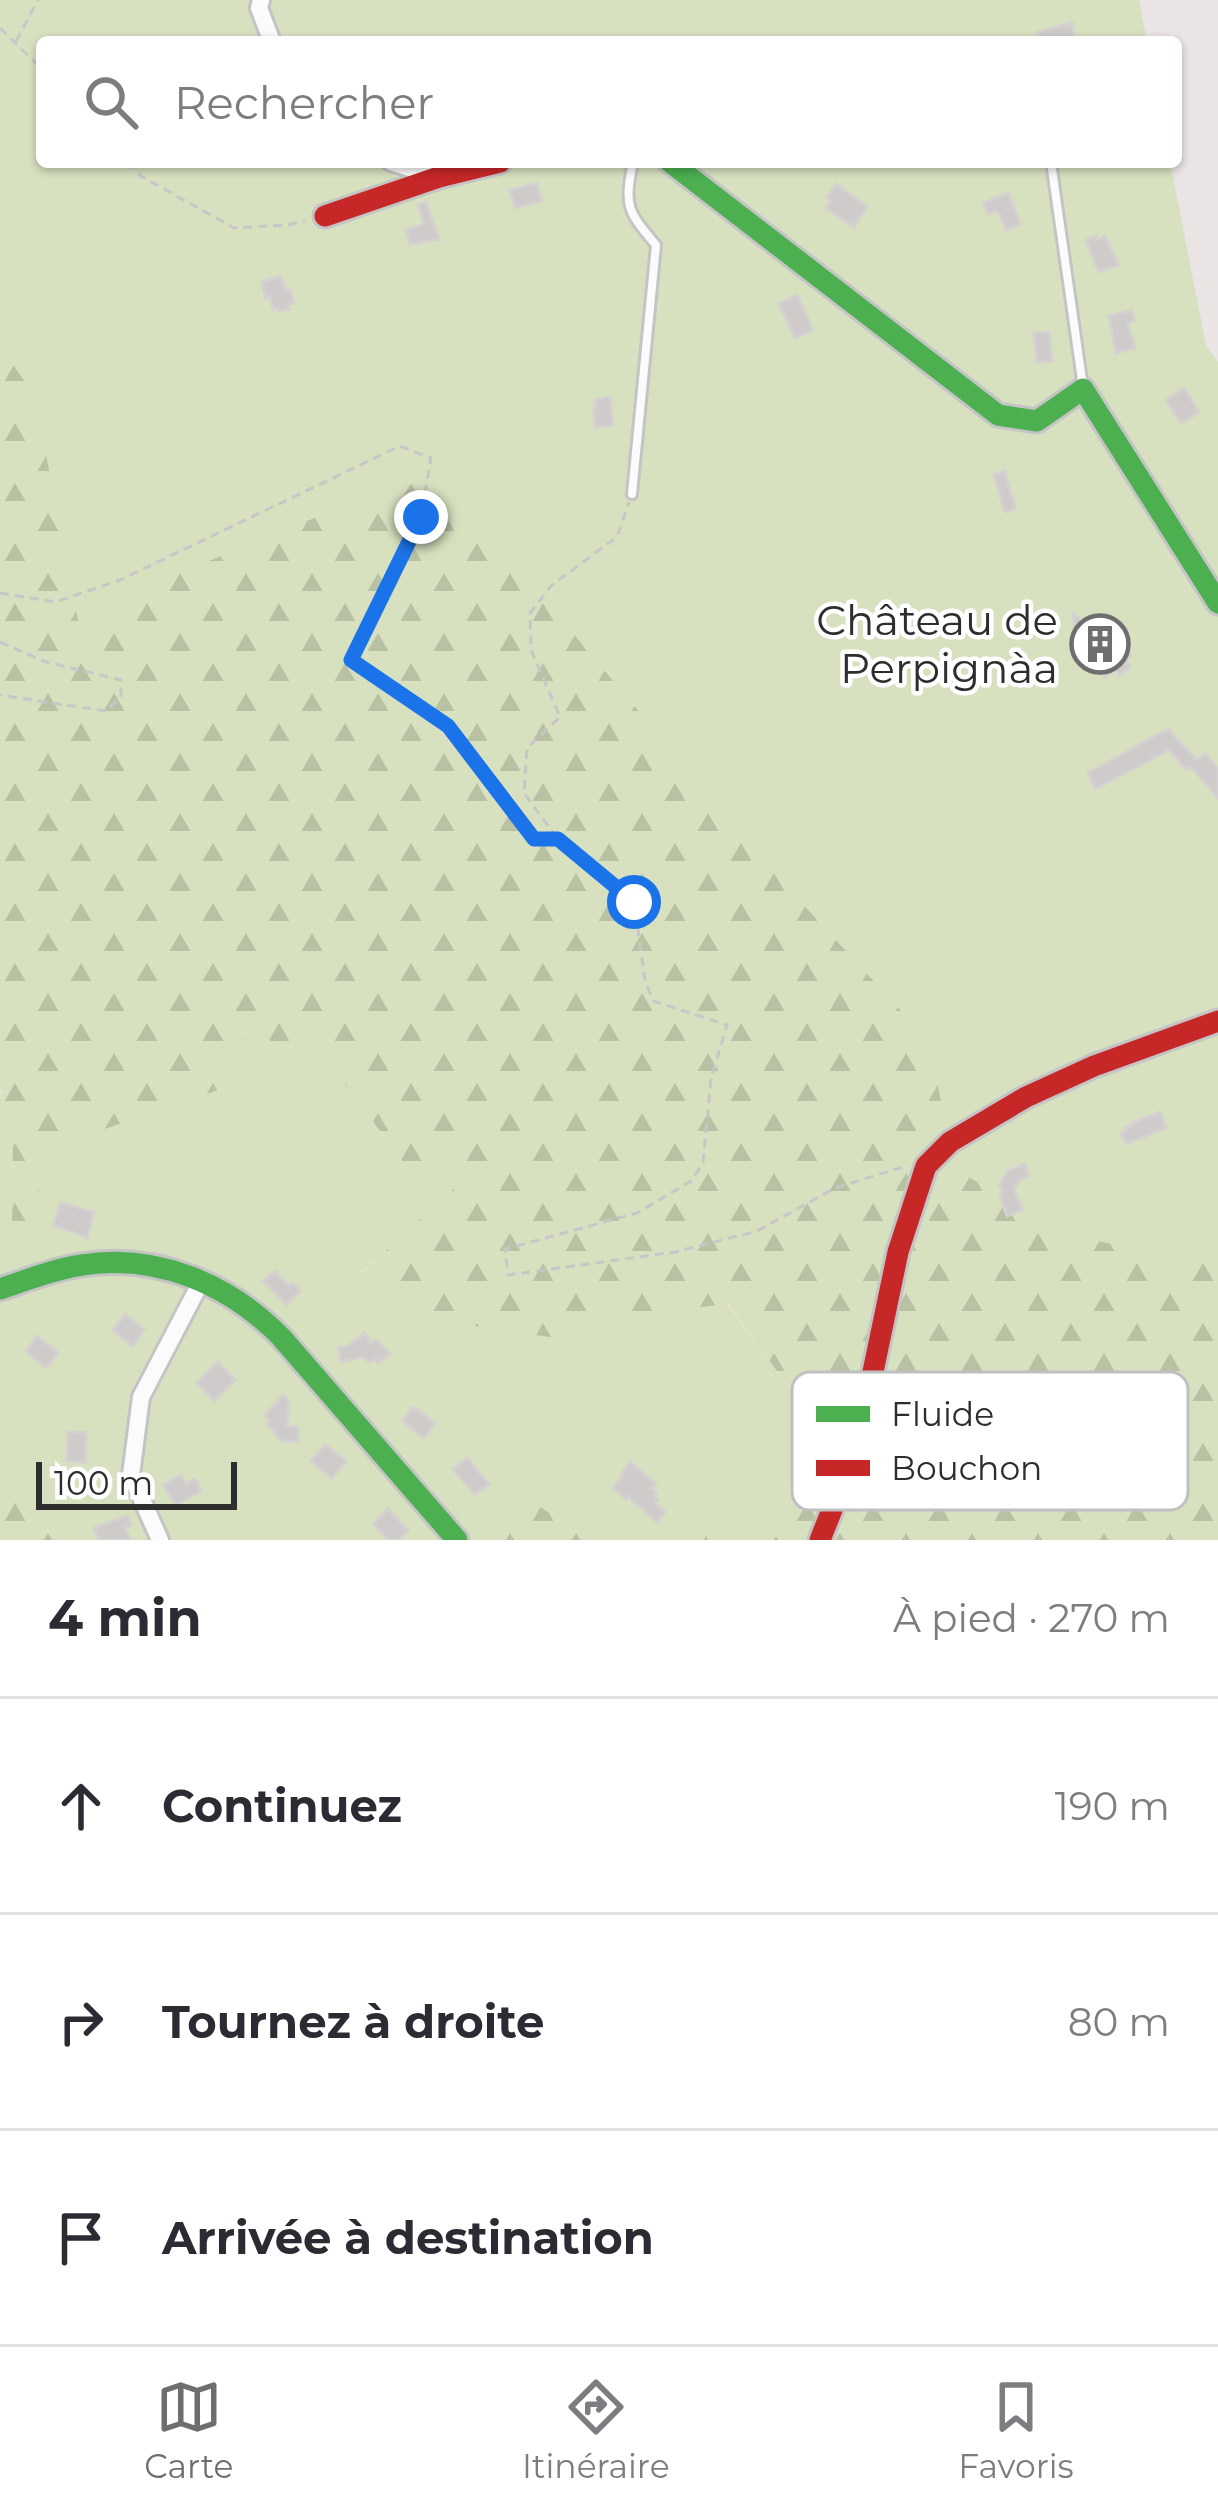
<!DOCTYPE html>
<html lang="fr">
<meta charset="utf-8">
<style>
body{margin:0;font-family:Montserrat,sans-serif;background:#f7f7f7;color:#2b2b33}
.scale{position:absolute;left:36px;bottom:30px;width:201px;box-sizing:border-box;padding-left:12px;border:6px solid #2d2d2d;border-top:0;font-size:33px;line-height:42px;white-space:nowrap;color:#2d2d2d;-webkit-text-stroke:9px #fff;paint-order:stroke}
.stop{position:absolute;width:36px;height:36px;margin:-27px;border:9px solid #1a73e8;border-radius:50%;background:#fff}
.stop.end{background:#1a73e8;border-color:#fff;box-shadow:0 3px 12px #0008}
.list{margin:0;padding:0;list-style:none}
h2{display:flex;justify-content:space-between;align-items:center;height:156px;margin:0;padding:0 48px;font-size:51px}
h2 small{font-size:39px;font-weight:400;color:#7c7c81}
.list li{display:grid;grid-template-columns:78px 1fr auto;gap:36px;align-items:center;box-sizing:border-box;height:216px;padding:0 48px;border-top:3px solid #e1e1e2}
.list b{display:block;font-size:45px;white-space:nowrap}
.list em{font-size:39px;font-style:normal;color:#7c7c81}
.icon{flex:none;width:66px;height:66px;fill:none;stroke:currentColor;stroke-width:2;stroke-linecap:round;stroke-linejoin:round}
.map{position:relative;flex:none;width:1218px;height:1540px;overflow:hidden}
.search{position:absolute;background:#fff;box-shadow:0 3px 9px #0004;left:36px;right:36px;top:36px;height:132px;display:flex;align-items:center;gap:30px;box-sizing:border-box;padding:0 42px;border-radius:12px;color:#7c7c81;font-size:45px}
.sheet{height:804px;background:#fff}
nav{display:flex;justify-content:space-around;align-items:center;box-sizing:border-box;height:168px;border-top:3px solid #e1e1e2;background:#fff;font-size:33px;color:#7c7c81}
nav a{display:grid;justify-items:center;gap:6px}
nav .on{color:#6f6d6d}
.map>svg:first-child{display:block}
.grass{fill:#d7e1c0}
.forest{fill:url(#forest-firs)}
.building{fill:#cfcbca;stroke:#d5d1d0;stroke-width:3}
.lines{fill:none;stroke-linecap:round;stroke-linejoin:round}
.lane-casing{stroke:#c5c4c4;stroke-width:14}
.street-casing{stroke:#c5c4c4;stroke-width:22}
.fast-casing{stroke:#c5c4c4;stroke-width:27}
.jam-casing{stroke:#c5c4c4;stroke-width:27}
.path{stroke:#c7c7c7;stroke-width:3;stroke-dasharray:9 6;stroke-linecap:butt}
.lane{stroke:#fcfbfb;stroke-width:8}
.street{stroke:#fcfbfb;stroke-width:16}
.fast{stroke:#4caf50;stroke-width:21}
.jam{stroke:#c62828;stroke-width:21}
.route{stroke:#1a73e8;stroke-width:15}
.labels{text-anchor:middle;stroke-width:9;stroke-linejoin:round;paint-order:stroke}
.poi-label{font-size:42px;fill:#2d2d2d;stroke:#fff;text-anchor:end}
.key{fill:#fff;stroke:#c0c0c0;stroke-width:3}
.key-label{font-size:33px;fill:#2d2d2d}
</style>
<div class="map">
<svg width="1218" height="1540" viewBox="0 0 1218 1540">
<defs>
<pattern id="forest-firs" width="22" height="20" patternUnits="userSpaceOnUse" patternTransform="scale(3)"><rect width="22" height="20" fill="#d7e1c0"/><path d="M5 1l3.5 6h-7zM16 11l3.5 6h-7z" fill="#b9c1a5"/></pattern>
</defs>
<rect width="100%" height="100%" fill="#eae5e4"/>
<path class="grass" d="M0,0H1139L1147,42H42V162H1170L1206,345L1218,362V1267L1066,1234L955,1169L929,1041L788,888L165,579L117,620L80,637L35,397L0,345Z
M241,1032L325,1058L410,1171L448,1153L471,1174L360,1273L556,1338L595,1319L727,1304L808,1414L781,1528L774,1540H708L693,1496L680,1537L672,1540H594L525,1498L492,1517V1540H55L42,1520L0,1485V1130L13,1126L12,1222L46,1149L220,1089Z"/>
<path class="forest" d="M0,345L35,397L81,636L117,620L165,579L351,503L440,476L788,888L929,1041L955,1169L1066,1234L1218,1267V1540H774L781,1527L808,1414L728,1304L595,1319L556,1338L446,1322L360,1274L470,1174L448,1154L410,1171L325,1058L242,1032L221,1089L47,1149L30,1233L12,1222L13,1127L0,1130V1094L2,1092L0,1088Z
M0,1485L42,1520L55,1540H0Z
M692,1494L708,1540H672L680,1536Z
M525,1498L594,1540H492V1517Z"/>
<path class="building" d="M1072,23L1075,42H1039L1038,32Z
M536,183L542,201L515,208L510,190Z
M836,184L867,207L854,227L826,208L831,201L827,198Z
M1008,193L1020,224L1006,230L1000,215L997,211L988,214L983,203Z
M426,202L439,239L410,244L406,230L424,224L418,205Z
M1096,236L1097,240L1105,236L1118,265L1099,272L1086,240Z
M280,276L287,291L290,290L294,303L288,305L289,309L279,311L278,308L273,309L270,296L266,298L262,282Z
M797,295L813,330L795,338L779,304Z
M1132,310L1134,321L1128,323L1135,348L1116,353L1109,316Z
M1049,332L1052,361L1037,362L1034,333Z
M1184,388L1199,412L1181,423L1166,400Z
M610,397L613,425L596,427L593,408H596V400Z
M1005,471L1015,508L1005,512L994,475Z
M1073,613L1083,622L1087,620L1090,623L1102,615L1110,627L1086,651L1076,637Z
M1122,641L1131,656L1125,660L1130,667L1120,675L1115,669L1105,677L1091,657Z
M1168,729L1197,760L1205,754L1218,769V798L1191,767L1187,770L1169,750L1095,789L1088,773Z
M1160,1112L1166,1128L1126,1144L1121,1133L1126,1131L1125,1128L1133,1125L1132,1123Z
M1025,1164L1028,1176L1020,1179L1014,1189L1022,1210L1007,1216L1000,1195L1003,1194L1000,1185L1008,1171Z
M61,1203L94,1212L87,1237L53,1225Z
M275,1271L289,1286L293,1283L300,1291L286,1305L264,1281Z
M125,1314L144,1329L133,1346L113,1330Z
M365,1333L371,1343L376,1340L390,1354L378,1363L375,1359L370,1362L362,1357L341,1362L339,1348L347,1346Z
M37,1336L58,1353L46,1368L26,1351Z
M218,1362L235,1380L214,1401L197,1383Z
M283,1395L289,1402L287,1426L298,1427V1441H282L267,1424L270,1421L265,1415Z
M413,1407L435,1423L424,1438L403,1421Z
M68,1432H86L85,1462L67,1461Z
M325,1445L346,1461L332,1478L311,1461Z
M467,1458L489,1484L475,1495L453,1469Z
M630,1462L656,1484L651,1489L657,1493L654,1497L658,1500L655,1504L665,1512L657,1522L628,1496L626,1499L613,1488L623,1476L621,1474Z
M181,1475L186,1485L195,1479L201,1491L176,1505L163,1485Z
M388,1509L408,1530L398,1540H389L373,1524Z
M127,1516L131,1525L125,1528L130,1540H99L94,1528Z"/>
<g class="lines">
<defs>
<path id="lane" d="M1051,162L1083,387
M632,494L656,245C627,211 624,206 633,162"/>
<path id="street" d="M261,0L259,8L272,42
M391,162L439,177
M160,1540L131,1475L141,1397L202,1280"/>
<path id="fast" d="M670,162L998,415L1037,421L1083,389L1218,603
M0,1289C27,1280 54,1269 82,1265C157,1253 229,1284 281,1337L457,1540"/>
<path id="jam" d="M325,216L439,177L500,162
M820,1540L843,1482L865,1410L898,1252L926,1166L950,1142L1026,1097L1094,1066L1218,1021"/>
</defs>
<use href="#lane" class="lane-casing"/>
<use href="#street" class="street-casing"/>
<use href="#fast" class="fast-casing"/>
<use href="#jam" class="jam-casing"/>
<path class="path" d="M0,28L42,69
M16,41L38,0
M128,162L141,176L234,228L287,225L305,221
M0,593L55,602L120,580L400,446L431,458L421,517L351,660L448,726L534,839H558L634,901L645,980L653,1001L727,1025L711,1079L703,1163L691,1181L637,1213L505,1249L508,1275L675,1252L757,1231L835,1188L906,1166
M0,642L46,662L121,680V697L106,711L0,695
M557,838L524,793L527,748L560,717L531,650L530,613L552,585L617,537L629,502"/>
<use href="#lane" class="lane"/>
<use href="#street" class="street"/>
<use href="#fast" class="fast"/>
<use href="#jam" class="jam"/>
</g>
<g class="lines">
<path class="route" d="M421,517L351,660L448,726L534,839H558L634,902"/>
</g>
<defs>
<symbol id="building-ring" viewBox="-11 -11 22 22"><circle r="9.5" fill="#fff" stroke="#6f6d6d" stroke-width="1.5"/><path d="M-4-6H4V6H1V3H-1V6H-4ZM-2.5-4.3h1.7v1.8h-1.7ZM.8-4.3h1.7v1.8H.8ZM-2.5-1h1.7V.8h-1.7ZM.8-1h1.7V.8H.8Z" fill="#6f6d6d"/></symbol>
</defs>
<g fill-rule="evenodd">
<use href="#building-ring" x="1067" y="611" width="66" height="66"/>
</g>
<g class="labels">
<g class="poi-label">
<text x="1058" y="635">Château de<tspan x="1058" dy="48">Perpignàa</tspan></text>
</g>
</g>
<rect x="792" y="1372" width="396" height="138" rx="18" class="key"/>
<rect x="816" y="1406" width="54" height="16" fill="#4caf50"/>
<rect x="816" y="1460" width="54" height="16" fill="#c62828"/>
<g class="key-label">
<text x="891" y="1426">Fluide</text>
<text x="891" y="1480">Bouchon</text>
</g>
</svg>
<div class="scale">100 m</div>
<div class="stop" style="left:634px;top:902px"></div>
<div class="stop end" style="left:421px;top:517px"></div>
<div class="search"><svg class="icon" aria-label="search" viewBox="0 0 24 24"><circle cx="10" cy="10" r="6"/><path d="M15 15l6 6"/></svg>Rechercher</div>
</div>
<section class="sheet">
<h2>4 min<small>À pied · 270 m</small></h2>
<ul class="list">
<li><svg class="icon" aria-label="ahead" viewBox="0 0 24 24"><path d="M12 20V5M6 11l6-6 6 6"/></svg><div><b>Continuez</b></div><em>190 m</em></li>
<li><svg class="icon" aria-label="right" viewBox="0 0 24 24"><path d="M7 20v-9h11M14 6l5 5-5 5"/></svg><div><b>Tournez à droite</b></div><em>80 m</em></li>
<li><svg class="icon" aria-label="arrive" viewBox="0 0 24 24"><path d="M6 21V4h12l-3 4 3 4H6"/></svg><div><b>Arrivée à destination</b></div></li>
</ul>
</section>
<nav>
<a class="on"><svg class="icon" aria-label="map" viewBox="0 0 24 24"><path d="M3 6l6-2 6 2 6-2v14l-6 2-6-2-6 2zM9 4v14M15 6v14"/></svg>Carte</a>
<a><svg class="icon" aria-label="directions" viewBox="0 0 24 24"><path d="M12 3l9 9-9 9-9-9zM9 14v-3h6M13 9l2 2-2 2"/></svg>Itinéraire</a>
<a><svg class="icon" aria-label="saved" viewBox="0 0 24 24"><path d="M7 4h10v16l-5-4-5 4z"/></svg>Favoris</a>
</nav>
